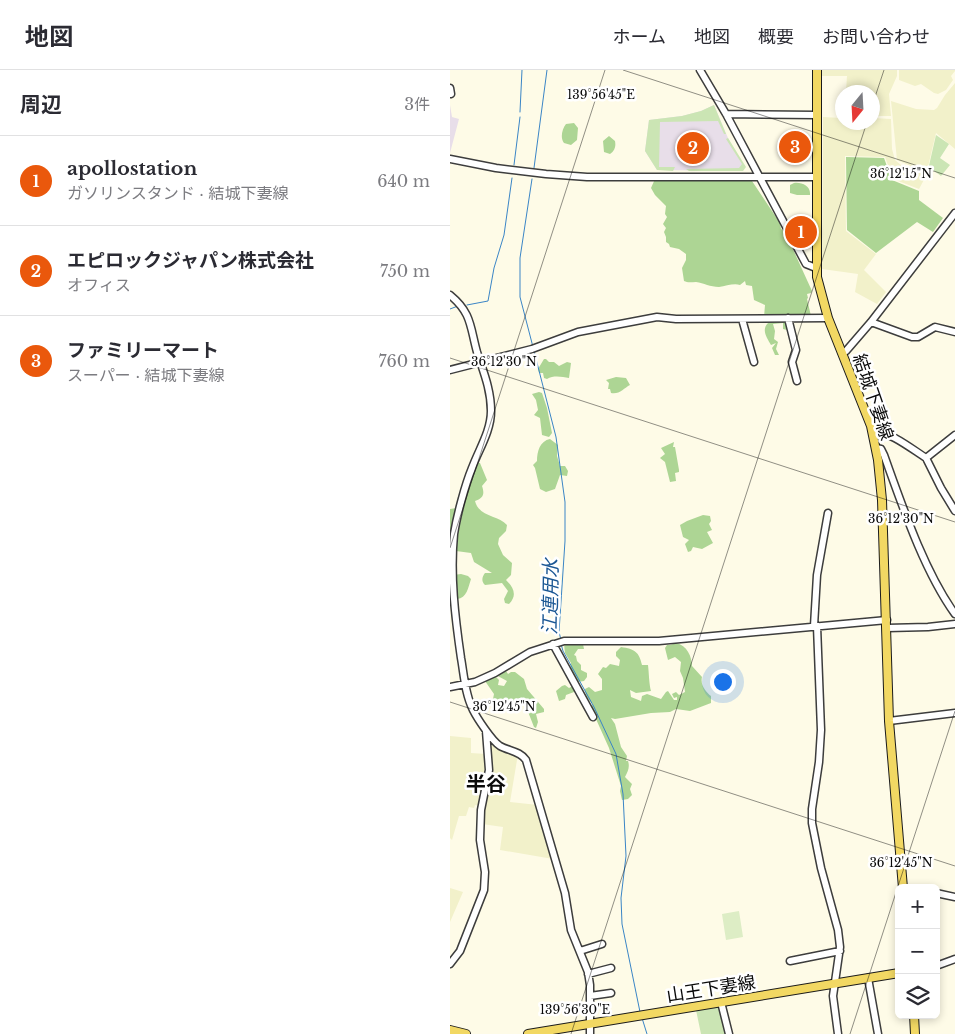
<!DOCTYPE html>
<html lang="ja">
<meta charset="utf-8">
<style>
body{margin:0;font-family:"Libre Baskerville","Noto Sans JP",serif;background:#f2f2f3;color:#2b2b33}
.controls{position:absolute;right:15px;bottom:15px;display:grid;overflow:hidden;border-radius:8px;box-shadow:0 2px 8px #0003}
.controls button{width:45px;height:45px;display:grid;place-items:center;padding:0;border:0;border-bottom:1px solid #e1e1e2;background:#fff;color:#2b2b33;font:25px sans-serif}
.compass{position:absolute;left:385px;top:15px;width:45px;height:45px;border-radius:50%;background:#fff;box-shadow:0 2px 8px #0003;rotate:198deg}
.you{position:absolute;left:272px;top:611px;width:18px;height:18px;margin:-12px;border:4px solid #fff;border-radius:50%;background:#1a73e8;box-shadow:0 0 0 8px #1a73e833}
.badge{display:grid;place-items:center;width:32px;height:32px;border-radius:50%;background:#ea580c;color:#fff;font-size:16px;font-weight:700}
.pin{position:absolute;translate:-50% -50%;border:2px solid #fff;box-shadow:0 1px 5px #0006}
.list{margin:0;padding:0;list-style:none}
h2{display:flex;justify-content:space-between;align-items:center;height:65px;margin:0;padding:0 20px;font-size:21px}
h2 small{font-size:16px;font-weight:400;color:#7c7c81}
.list li{display:grid;grid-template-columns:32px 1fr auto;gap:15px;align-items:center;box-sizing:border-box;height:90px;padding:0 20px;border-top:1px solid #e1e1e2}
.list b{display:block;font-size:19px;white-space:nowrap}
.list p{margin:0;font-size:16px;white-space:nowrap;color:#7c7c81}
.list em{font-size:16px;font-style:normal;color:#7c7c81}
.icon{flex:none;width:28px;height:28px;fill:none;stroke:currentColor;stroke-width:2;stroke-linecap:round;stroke-linejoin:round}
.map{position:relative;flex:none;width:505px;height:964px;overflow:hidden}
header{display:flex;align-items:center;gap:30px;box-sizing:border-box;height:70px;padding:0 25px;background:#fff;border-bottom:1px solid #e1e1e2}
header strong{font-size:24px}
nav{display:flex;gap:28px;margin-inline-start:auto;font-size:18px}
main{display:flex}
aside{flex:1;background:#fff}
.map>svg:first-child{display:block}
.industrial{fill:#e8dee9}
.farmland{fill:#f2f1ca}
.green{fill:#cbe5b4}
.forest{fill:#add594}
.pitch{fill:#ddedc5}
.lines{fill:none;stroke-linecap:round;stroke-linejoin:round}
.stream{stroke:#3a85c6;stroke-width:1}
.minor-casing{stroke:#3d3d3d;stroke-width:9}
.major-casing{stroke:#1b1b1b;stroke-width:10}
.minor{stroke:#fff;stroke-width:6}
.major{stroke:#f2d863;stroke-width:8}
.ticks{fill:none;stroke:#0a0a0a;stroke-width:1;stroke-opacity:0.45}
.labels{text-anchor:middle;stroke-width:5;stroke-linejoin:round;paint-order:stroke}
.street-label{font-size:18px;fill:#0a0a0a;stroke:#fff}
.water-label{font-size:19px;font-style:italic;fill:#1b5794;stroke:#fff}
.quarter-label{font-size:20px;font-weight:bold;fill:#0a0a0a;stroke:#fff}
.ticks-label{font-size:12px;text-anchor:middle;fill:#0a0a0a;stroke:#fff;stroke-width:5;stroke-linejoin:round;paint-order:stroke}
</style>
<header>
<strong>地図</strong>
<nav><a>ホーム</a><a>地図</a><a>概要</a><a>お問い合わせ</a></nav>
</header>
<main>
<aside>
<h2>周辺<small>3件</small></h2>
<ul class="list">
<li><span class="badge">1</span><div><b>apollostation</b><p>ガソリンスタンド · 結城下妻線</p></div><em>640 m</em></li>
<li><span class="badge">2</span><div><b>エピロックジャパン株式会社</b><p>オフィス</p></div><em>750 m</em></li>
<li><span class="badge">3</span><div><b>ファミリーマート</b><p>スーパー · 結城下妻線</p></div><em>760 m</em></li>
</ul>
</aside>
<div class="map">
<svg width="505" height="964" viewBox="0 0 505 964">
<rect width="100%" height="100%" fill="#fefbe7"/>
<path class="industrial" d="M0,35L2,47L9,49L0,83Z
M264,35L278,68L293,94L289,101L207,100L195,81L199,50L232,46L251,41Z"/>
<path class="farmland" d="M372,0H447V6L439,24L441,46H423L422,22H396L397,6H371Z
M449,0H505V1L501,6L503,10L496,20L488,24L484,23L471,14L465,16L449,10Z
M505,13V79L486,63L477,101L468,99L447,90L441,31L466,39L484,40L487,38L495,25Z
M373,47L392,48V52H422L423,48L441,49L442,79L445,90L451,95L477,104L469,119L443,109L435,87L395,86L396,161L426,184L414,200L436,222L427,234L405,222L408,204L372,199Z
M0,666L21,668V683L36,684L37,697L30,736L25,735L24,738L19,737L16,746H9L2,770L0,768Z
M39,673L68,684L60,732L88,735L103,789L50,780L53,757L32,754Z
M0,818L13,822L0,852Z"/>
<path class="green" d="M264,35L276,64H274L268,51L210,52L209,97H225L223,101L207,100L195,81L199,50L232,46L251,41Z
M486,65L499,74L490,88L500,95L491,106L483,100H478Z
M278,68L296,97L293,101H239L236,99L289,98L292,94L276,69Z
M271,936L277,964H251L246,940Z"/>
<path class="forest" d="M124,53L128,58L127,70L121,75L114,73C110,68 112,59 116,54Z
M159,66L165,71C166,76 165,81 160,84L154,82L153,71Z
M396,87L434,88L442,110L469,121V130L493,148L483,162L467,152L426,183L397,160Z
M242,108L251,111L253,109L261,110L262,108L277,109L281,111V109L302,111L330,153L331,159L334,161L340,175H341L362,221L361,223L357,224L358,228L357,229L361,246L343,249L338,256L337,260L333,259V253L323,254L325,261L324,269L328,272L326,279L329,285H325L322,278L326,273L321,275C317,268 311,260 318,253L314,247L315,235L304,230L302,216L296,215L295,211L290,215C284,213 276,216 269,217C260,217 254,213 246,212C241,212 238,213 234,211L232,198L236,190V184L229,179L220,177L219,174L216,172V167L214,162L216,158L213,154L217,147L215,144L216,136L205,125L201,118L205,109Z
M344,113C352,112 361,116 360,125H347L340,123V115Z
M94,289H96L99,292H104L109,296L117,292L121,293L119,308C112,307 104,305 97,309L94,308L93,303H89L88,299Z
M166,307L176,308L180,315C174,318 169,325 161,323L160,319H158L159,313L156,310Z
M89,322L92,323L97,338L102,363L99,367L92,365L90,348L84,345L88,340L86,330L82,324Z
M100,369L108,375L107,386L110,396H115L118,401L117,406L110,405L105,419L96,422L90,419L85,398L83,395L87,391C87,381 90,371 100,369Z
M224,372L223,377H225L229,400V402L225,403L226,411L220,412L215,392L210,388L215,384L211,378Z
M27,393H30L37,410L32,416C35,425 33,428 25,431C29,447 48,445 57,455L56,461L49,468L48,474L53,485L62,493L61,505L56,510C63,517 68,525 59,534L55,533L54,529L58,521L52,513L35,515C31,511 32,507 35,503H42L24,492L21,483L6,481L7,472L0,478V439L7,438L8,459L11,438Z
M253,445L260,446L261,451L259,454L262,460L257,462L263,473L252,479L243,477L241,481L238,482L235,474L239,470L233,467L230,455L237,451Z
M11,504L18,506L21,509C18,518 17,528 7,529L3,505Z
M226,573C237,575 242,587 242,596L252,607C250,615 256,622 261,626V633L240,641L226,639L220,642L201,643L165,649L161,648L165,654L171,677L177,686L176,691H178C180,697 178,701 175,707L182,714L180,719L182,725L178,729L172,730L170,721L171,716L159,678L141,638L143,634C138,630 135,625 135,619L139,617L145,622L152,620V609L148,604L153,597L156,598L160,594L169,596L170,590L166,586V582L171,577C185,579 189,582 192,595H198C199,603 199,614 201,621L186,623L180,620L181,627L191,631L192,626L197,624L211,629L216,622L218,621L224,630H227V627L224,628L222,624L226,622L229,625L235,622L233,608L230,601L231,592L225,587L218,590L215,578L217,575H220Z
M114,574H133L134,579H128L124,585L126,586L127,591L131,595V600L137,603V607L134,611L127,612L120,600L121,593L115,583Z
M56,601L58,604L61,602H65L74,609L77,619L94,639V642L86,644L88,652L86,658L84,657L73,629L64,631C57,640 52,638 42,634L44,624L35,611L45,606L49,610L48,615L54,616L57,611L46,605Z
M115,615L119,618L123,616L124,618V622L116,625L115,629L109,631L106,621L112,616Z"/>
<path class="pitch" d="M289,841L293,867L276,870L272,844Z"/>
<g class="lines">
<path class="stream" d="M70,42L72,0
M64,95L70,47
M84,98L97,0
M82,109L70,188V227L83,277
M17,235L38,231L44,198L54,165L62,108
M0,239L8,236
M84,281L106,367L115,432V471L109,562L111,570
M111,574L113,581L144,637L166,684L173,724L176,786L171,828L172,854L190,942
M192,948L197,964"/>
<defs>
<path id="minor" d="M250,0L276,44L356,194L366,198
M0,18L1,24
M276,44L367,45
M0,89L46,98L96,104L137,107H366
M0,225C22,243 20,257 27,282C33,301 41,319 41,341C41,361 29,379 22,398C15,415 7,445 4,464C0,505 5,547 11,588C14,605 15,624 23,640C27,648 42,671 50,676C59,681 70,681 76,690L115,823L121,860L138,902L140,915V964
M338,248L346,280L342,292L347,311
M292,249L304,292
M421,252L462,267H468L485,257L505,262
M392,283L396,281L421,252L505,143
M0,300L82,279L128,262L207,247L226,249L378,248
M422,360C442,363 459,377 476,388
M505,365L476,388L491,418L505,441
M426,378L431,379L434,385C452,435 474,501 505,544
M364,556L367,505L378,443
M367,556L371,660L369,692L362,739V753L371,798L388,860L390,877L383,926L388,964
M437,558L478,557L505,554
M103,574L143,647
M0,617L25,612L45,603L80,582L114,571H209L437,550
M439,651L505,643
M486,823L505,827
M130,881L152,874
M340,891L390,881
M0,894L10,881L34,820L35,802L30,770L31,740L39,700L36,661
M486,896L505,889
M138,904L161,898
M418,908L428,964
M140,926L161,923
M271,932L279,964"/>
<path id="major" d="M367,0V207L378,248L421,356L428,390L432,430L439,651L453,818
M464,945L465,964
M0,960L16,964
M78,964L449,903"/>
</defs>
<use href="#minor" class="minor-casing"/>
<use href="#major" class="major-casing"/>
<use href="#minor" class="minor"/>
<use href="#major" class="major"/>
</g>
<path class="ticks" d="M173,0L505,108M422,36L434,0M0,288L505,452M0,478L155,0M0,632L505,796M121,964L417,52M400,964L505,641"/>
<g class="labels">
<g class="street-label">
<text transform="translate(423 327) rotate(71)" y="6">結城下妻線</text>
<text transform="translate(261 919) rotate(-9)" y="6">山王下妻線</text>
</g>
<g class="water-label">
<text transform="translate(100 527) rotate(-89)" y="7">江連用水</text>
</g>
<g class="quarter-label">
<text x="36" y="721">半谷</text>
</g>
</g>
<g class="ticks-label">
<text x="151" y="29">139°56'45"E</text>
<text x="451" y="108">36°12'15"N</text>
<text x="54" y="296">36°12'30"N</text>
<text x="451" y="453">36°12'30"N</text>
<text x="54" y="641">36°12'45"N</text>
<text x="451" y="797">36°12'45"N</text>
<text x="125" y="944">139°56'30"E</text>
</g>
</svg>
<div class="controls">
<button>+</button>
<button>−</button>
<button><svg class="icon" aria-label="layers" viewBox="0 0 24 24"><path d="M12 4l9 5-9 5-9-5zM3 14l9 5 9-5"/></svg></button>
</div>
<svg class="compass" viewBox="-18 -18 36 36"><path d="M0-13l5 13h-10z" fill="#e53935"/><path d="M0 13l5-13h-10z" fill="#7c7c81"/></svg>
<div class="you"></div>
<div class="pin badge" style="left:351px;top:162px">1</div>
<div class="pin badge" style="left:243px;top:78px">2</div>
<div class="pin badge" style="left:345px;top:77px">3</div>
</div>
</main>
